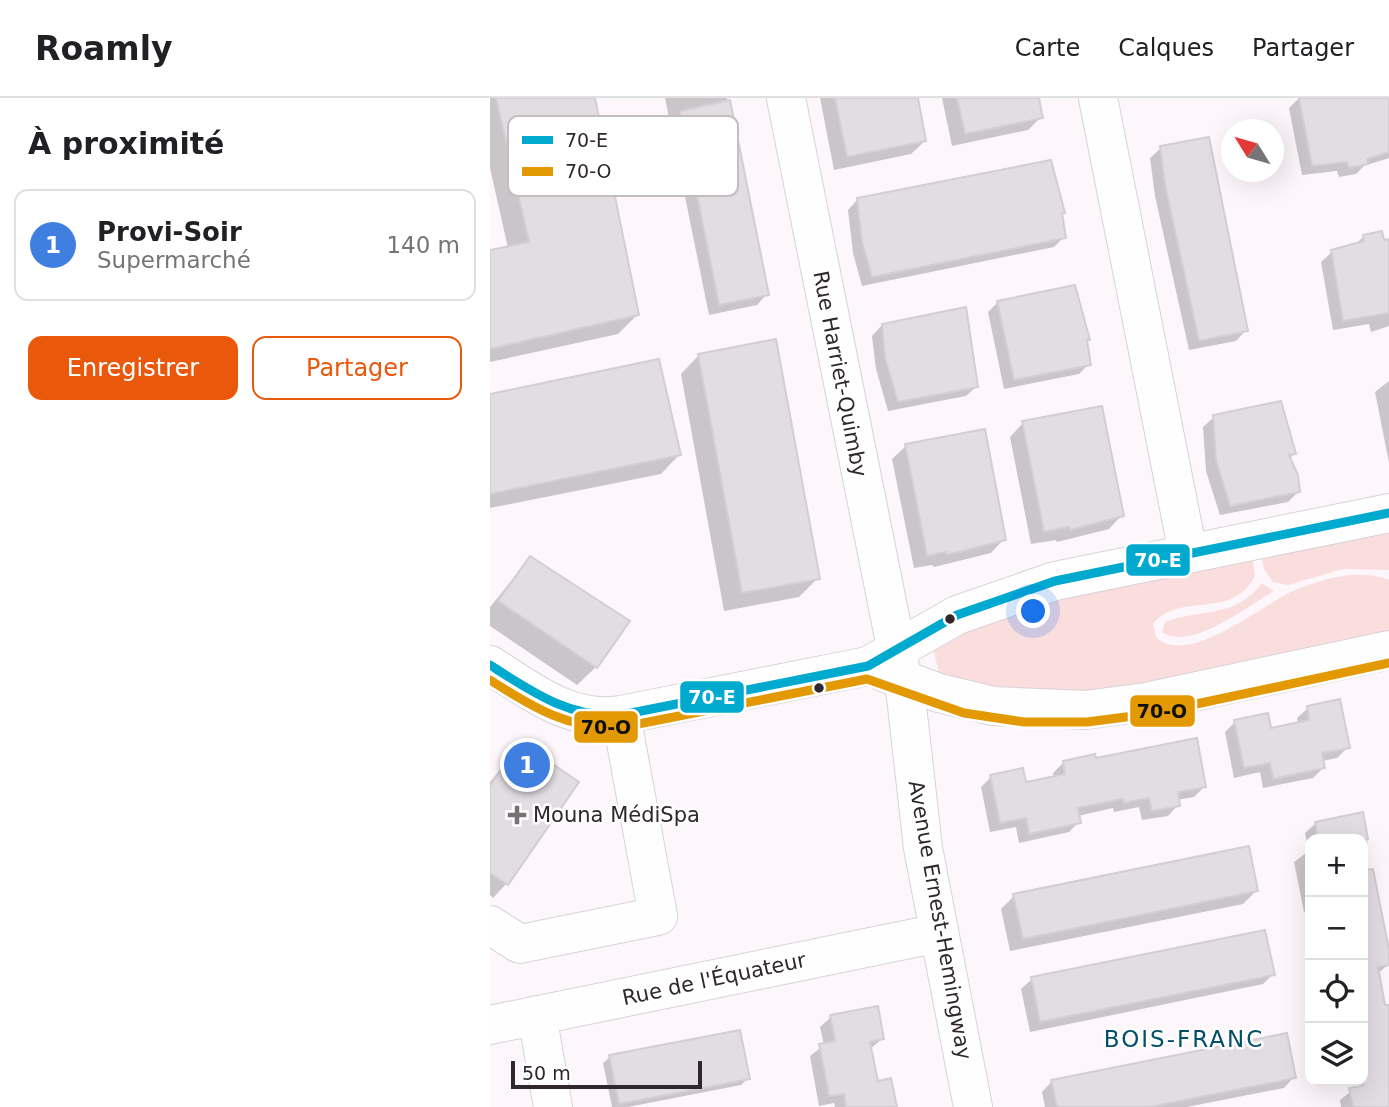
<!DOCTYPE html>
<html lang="fr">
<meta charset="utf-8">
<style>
body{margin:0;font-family:"DejaVu Sans",sans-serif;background:#f6f6f6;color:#202124}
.controls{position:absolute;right:21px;bottom:21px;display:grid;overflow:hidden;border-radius:14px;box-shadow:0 7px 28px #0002}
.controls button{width:63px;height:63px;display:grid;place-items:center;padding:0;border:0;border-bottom:2px solid #e0e0e0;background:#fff;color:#202124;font:35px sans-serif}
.compass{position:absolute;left:731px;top:21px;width:63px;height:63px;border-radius:50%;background:#fff;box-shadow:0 7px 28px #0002;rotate:307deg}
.scale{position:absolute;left:21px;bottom:18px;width:191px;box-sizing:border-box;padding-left:7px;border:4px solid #2f272d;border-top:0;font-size:19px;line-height:24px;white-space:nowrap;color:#2f272d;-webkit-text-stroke:5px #fff;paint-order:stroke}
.you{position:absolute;left:544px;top:514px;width:24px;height:24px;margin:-18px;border:5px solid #fff;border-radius:50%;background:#1a73e8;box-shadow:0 0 0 10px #1a73e833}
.badge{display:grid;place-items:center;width:46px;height:46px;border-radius:50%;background:#ea580c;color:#fff;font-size:23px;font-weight:700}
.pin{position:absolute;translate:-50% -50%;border:4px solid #fff;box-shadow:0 2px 7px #0006}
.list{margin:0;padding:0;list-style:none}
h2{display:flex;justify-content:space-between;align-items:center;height:91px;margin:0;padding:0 28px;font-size:30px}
h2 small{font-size:23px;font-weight:400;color:#757577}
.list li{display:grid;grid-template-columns:46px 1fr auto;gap:21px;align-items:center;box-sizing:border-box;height:112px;margin:0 14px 14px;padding:0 14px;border:2px solid #e0e0e0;border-radius:14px}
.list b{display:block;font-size:26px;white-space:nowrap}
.list p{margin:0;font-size:23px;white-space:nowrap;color:#757577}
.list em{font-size:23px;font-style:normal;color:#757577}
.actions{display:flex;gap:14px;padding:21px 28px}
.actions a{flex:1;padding:16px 0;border:2px solid #ea580c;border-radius:14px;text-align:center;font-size:24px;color:#ea580c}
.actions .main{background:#ea580c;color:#fff}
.icon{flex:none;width:38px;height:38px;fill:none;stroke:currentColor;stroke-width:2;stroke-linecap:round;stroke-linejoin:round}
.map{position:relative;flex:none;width:899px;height:1009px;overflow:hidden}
header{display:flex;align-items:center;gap:42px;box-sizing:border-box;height:98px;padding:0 35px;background:#fff;border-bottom:2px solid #e0e0e0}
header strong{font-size:33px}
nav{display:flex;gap:38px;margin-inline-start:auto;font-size:24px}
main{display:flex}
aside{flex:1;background:#fff}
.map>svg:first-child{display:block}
.green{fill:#fadede}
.shadow{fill:#0003}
.building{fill:#e2dde2;stroke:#d3ced3;stroke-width:2}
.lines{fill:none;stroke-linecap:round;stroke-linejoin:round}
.minor-casing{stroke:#d9d2d7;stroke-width:40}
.minor{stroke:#fffefe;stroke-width:38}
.bus-1-casing{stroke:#fff;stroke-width:14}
.bus-2-casing{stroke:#fff;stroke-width:14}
.bus-1{stroke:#00a9ce;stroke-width:9}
.bus-2{stroke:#e39904;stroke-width:9}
.bus-dot{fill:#2f272d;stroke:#fff;stroke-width:2.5}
.poi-dot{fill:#777075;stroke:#fff;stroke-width:2.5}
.labels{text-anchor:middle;stroke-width:5;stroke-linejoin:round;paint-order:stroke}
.street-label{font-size:21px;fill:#2f272d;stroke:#fff}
.poi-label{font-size:21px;fill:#2f272d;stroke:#fff;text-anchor:start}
.neighbourhood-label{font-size:23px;letter-spacing:2px;fill:#034e6b;stroke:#fff}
.key{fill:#fff;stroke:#c1bec0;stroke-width:2}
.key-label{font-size:19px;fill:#2f272d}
.line-badge{stroke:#fff;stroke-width:2.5}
.badge-label{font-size:19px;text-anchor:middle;font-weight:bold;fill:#fff}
.pale-badge-label{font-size:19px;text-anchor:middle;font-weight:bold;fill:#111}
</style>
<header>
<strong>Roamly</strong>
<nav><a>Carte</a><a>Calques</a><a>Partager</a></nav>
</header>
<main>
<aside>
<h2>À proximité<small></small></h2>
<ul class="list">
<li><span class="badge" style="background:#3f7fe0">1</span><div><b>Provi-Soir</b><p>Supermarché</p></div><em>140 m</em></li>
</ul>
<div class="actions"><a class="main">Enregistrer</a><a>Partager</a></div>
</aside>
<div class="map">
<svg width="899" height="1009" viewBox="0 0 899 1009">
<rect width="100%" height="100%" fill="#fdf7fb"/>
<path class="green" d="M899,426V472L853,471L798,487L783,484L774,471L770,453Z
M762,455L765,478C742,523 689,493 663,526L666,539C697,570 773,506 803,493C832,481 869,470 899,482V541L574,600L450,581L443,549L486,521Z
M772,485L784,493C759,507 700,554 672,534L675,524C712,510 745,521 772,485Z"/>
<path class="shadow" d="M0,0H103L147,217L128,236L0,264V154L18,150L0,70Z
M175,0H237L277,196L267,207L219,217Z
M330,0H426L435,43L421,56L344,72Z
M452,0H548L551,19L538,32L462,48Z
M809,0H899V60L874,68L866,76L849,79L847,73L812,77L799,10Z
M671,50L756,232L746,243L699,252L665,98L660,60Z
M368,101L573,114L570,117L574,139L564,149L372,188L363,155L358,112Z
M874,138L899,142V228L881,234L879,226L843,232L831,164L842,154L865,147Z
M508,204L598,241L595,244L599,266L589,276L514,291L498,214Z
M392,227L487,288L476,298L398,313L386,271L382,238Z
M209,257L328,480L309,499L234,513L191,276Z
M899,283V365L885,294Z
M0,298L189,357L171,376L0,410Z
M724,319L804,356L799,361L808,394L798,404L730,417L716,373L713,329Z
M533,325L632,417L619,431L567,444L566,442L541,446L520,339Z
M416,348L514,441L501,455L444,469L442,467L424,470L402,361Z
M40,460L106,569L87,587L0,528V509Z
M818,610L858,649L847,660L832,663L833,670L823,680L773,690L770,674L744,680L735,634L745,624L779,632L808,626L807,620Z
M31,646L86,685L16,786L3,800L0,797V684Z
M605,662L714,689L704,699L687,702L688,707L678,718L652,722L649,709L624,714L623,710L588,718L589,724L579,734L529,745L526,729L500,734L491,689L501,679L535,686L564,680L563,675L573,665Z
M872,716L878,747L873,752V741H820V812L814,814L804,764L819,753L815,735L826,725Z
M884,789L899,861V866L887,876L894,910L899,908V1009H851L850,1002L864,991L862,983H873V791Z
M766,793L753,806L520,853L511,811L524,798Z
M783,876L773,886L540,934L531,891L542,881Z
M341,919L392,941L380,951L387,985L405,1009H345L344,1005L329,1008L320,958L334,947L330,929Z
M120,959L258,980L251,987L138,1009H122L113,965Z
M804,979L794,990L697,1009H555L552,994L562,983Z"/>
<path class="building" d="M6,0H105L149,217L0,251V152L39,144Z
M345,0H428L436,43L357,59Z
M467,0H549L553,20L475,36Z
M809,0H899V54L877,61L878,66L859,70L857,64L822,68Z
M240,2L279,197L229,207L190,13Z
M719,39L758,233L709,243L675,87L670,48Z
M561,62L575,115H572L576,140L382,179L372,144L367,100Z
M892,133L894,142L899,141V215L853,223L841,152L874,143L873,137Z
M585,187L600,242H597L601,267L524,282L507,203Z
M476,209L488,289L408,304L395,260L392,226Z
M286,241L330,481L252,495L208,256Z
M169,261L191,357L0,396V296Z
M791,303L806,356L799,357L808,377L810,394L740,408L726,362L723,317Z
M612,308L634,418L580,432L579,429L554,434L532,323Z
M495,331L516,442L457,457L456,454L437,458L415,346Z
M40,458L140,523L107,570L8,503Z
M850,601L860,650L832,655L835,670L783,681L780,665L754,670L744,622L778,615L781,630L819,622L817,608Z
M707,640L716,689L688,694L690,708L662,713L659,700L634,705L633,701L588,710L591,725L539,736L536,720L510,725L500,677L533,670L536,684L575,676L573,663L605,656L606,660Z
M30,644L89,684L18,787L0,775V688Z
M873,714L878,741H828L825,724Z
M759,748L768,793L533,841L523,796Z
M883,771L899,852V867L888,869L895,907H899V1009H863L859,990L873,988V772Z
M775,832L785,877L550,924L541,879Z
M388,908L394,941L380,944L388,983L401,980L407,1009H356L354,996L339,998L329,946L345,943L340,917Z
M250,932L260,981L129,1006L119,957Z
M797,935L806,980L660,1009H567L561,982Z"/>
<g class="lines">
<defs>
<path id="minor" d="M296,0L416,599L433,750L483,1009
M608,0L698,455
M0,567C41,593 80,625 131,617L378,568L467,517L565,483L899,415
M393,574L449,595L503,608L595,612L656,604L899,552
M0,827L30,846L168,818L131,617
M47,917L63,1009
M0,927L449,835"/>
</defs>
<use href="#minor" class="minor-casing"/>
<use href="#minor" class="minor"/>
<defs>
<path id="bus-1" d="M0,567C42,594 79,620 131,617L378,568L467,517L565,483L899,415"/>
<path id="bus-2" d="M0,582C42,609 81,633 133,629L377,581L474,615L534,624H597L659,616L899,565"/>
</defs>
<use href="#bus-1" class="bus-1-casing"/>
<use href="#bus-2" class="bus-2-casing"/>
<use href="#bus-1" class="bus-1"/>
<use href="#bus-2" class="bus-2"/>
</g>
<g class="bus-dot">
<circle cx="460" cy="521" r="6"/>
<circle cx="329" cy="590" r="6"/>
</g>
<path class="poi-dot" d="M23.5 706.5h7v7h7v7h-7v7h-7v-7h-7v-7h7z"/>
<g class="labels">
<g class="street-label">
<text transform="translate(350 276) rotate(79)" y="7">Rue Harriet-Quimby</text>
<text transform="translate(450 822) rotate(80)" y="7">Avenue Ernest-Hemingway</text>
<text transform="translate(224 881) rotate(-12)" y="7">Rue de l'Équateur</text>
</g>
<g class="poi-label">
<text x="43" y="724">Mouna MédiSpa</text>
</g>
<g class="neighbourhood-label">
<text x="694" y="949">BOIS-FRANC</text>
</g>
</g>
<rect x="18" y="18" width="230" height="80" rx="10" class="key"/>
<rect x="32" y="38" width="31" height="8" fill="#00a9ce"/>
<rect x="32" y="69" width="31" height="9" fill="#e39904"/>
<g class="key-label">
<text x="75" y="49">70-E</text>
<text x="75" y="80">70-O</text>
</g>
<g class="line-badge">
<rect x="635" y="445" width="66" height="34" rx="7" fill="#00a9ce"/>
<rect x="189" y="582" width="66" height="34" rx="7" fill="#00a9ce"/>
<rect x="639" y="596" width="67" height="34" rx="7" fill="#e39904"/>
<rect x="83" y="612" width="66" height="34" rx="7" fill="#e39904"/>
</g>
<g class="badge-label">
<text x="668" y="469">70-E</text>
<text x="222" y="606">70-E</text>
</g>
<g class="pale-badge-label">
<text x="672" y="620">70-O</text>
<text x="116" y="636">70-O</text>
</g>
</svg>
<div class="controls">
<button>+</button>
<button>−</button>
<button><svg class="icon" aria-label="locate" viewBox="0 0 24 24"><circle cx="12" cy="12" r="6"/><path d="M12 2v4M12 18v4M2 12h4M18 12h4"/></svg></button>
<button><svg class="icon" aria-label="layers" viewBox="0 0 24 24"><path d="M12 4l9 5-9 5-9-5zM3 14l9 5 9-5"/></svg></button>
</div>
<svg class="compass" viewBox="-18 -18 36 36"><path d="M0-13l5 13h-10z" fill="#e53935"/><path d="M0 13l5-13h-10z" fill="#757577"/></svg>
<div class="scale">50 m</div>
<div class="you"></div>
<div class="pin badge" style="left:37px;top:667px;background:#3f7fe0">1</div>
</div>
</main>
